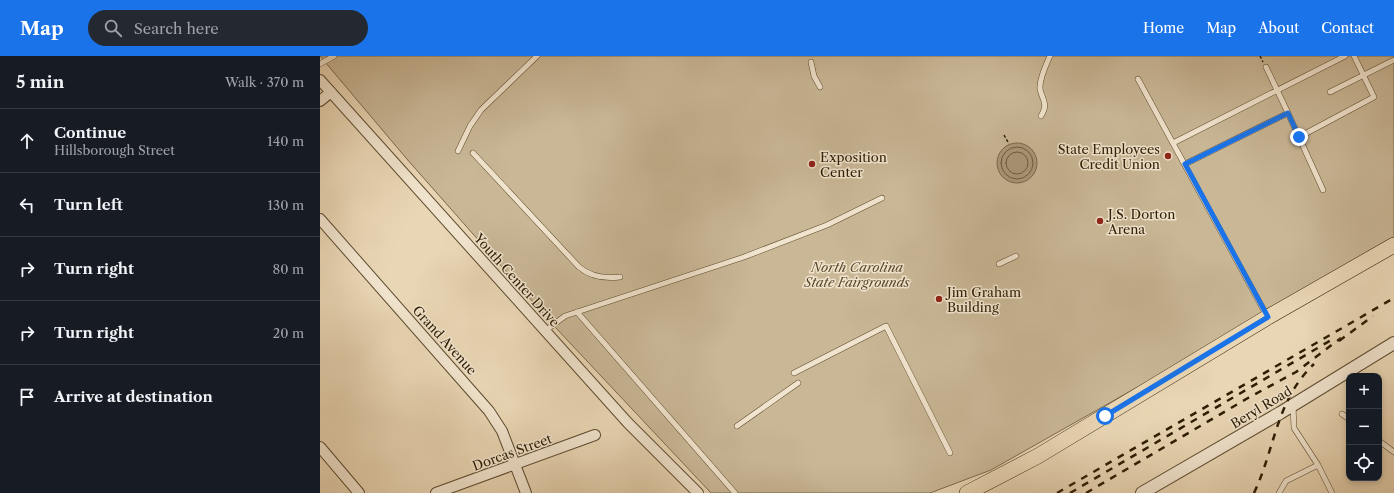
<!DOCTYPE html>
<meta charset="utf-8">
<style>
body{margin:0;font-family:"Libre Caslon Text",serif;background:#242831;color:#f1f3f6}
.controls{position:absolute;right:12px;bottom:12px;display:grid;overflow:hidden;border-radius:8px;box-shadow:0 2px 6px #0003}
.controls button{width:36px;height:36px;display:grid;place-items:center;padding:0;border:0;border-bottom:1px solid #363941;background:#171b24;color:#f1f3f6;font:20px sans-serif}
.stop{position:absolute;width:12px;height:12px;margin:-9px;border:3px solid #1a73e8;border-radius:50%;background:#fff}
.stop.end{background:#1a73e8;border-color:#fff;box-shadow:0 1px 4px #0008}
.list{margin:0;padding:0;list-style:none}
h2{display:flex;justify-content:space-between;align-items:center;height:52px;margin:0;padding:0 16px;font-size:17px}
h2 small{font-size:13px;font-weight:400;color:#9ea1a6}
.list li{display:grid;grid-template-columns:26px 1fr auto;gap:12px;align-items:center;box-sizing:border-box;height:64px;padding:0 16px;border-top:1px solid #363941}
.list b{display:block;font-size:15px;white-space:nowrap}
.list p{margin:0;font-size:13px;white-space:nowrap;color:#9ea1a6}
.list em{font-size:13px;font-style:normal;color:#9ea1a6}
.icon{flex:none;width:22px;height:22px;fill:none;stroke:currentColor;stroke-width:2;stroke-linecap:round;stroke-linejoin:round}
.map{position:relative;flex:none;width:1074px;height:437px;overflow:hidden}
header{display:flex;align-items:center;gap:24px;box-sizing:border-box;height:56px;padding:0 20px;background:#1a73e8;color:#fff}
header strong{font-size:19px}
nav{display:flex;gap:22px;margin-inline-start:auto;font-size:14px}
.search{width:280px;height:36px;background:#242831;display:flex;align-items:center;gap:10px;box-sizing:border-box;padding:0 14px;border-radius:22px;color:#9ea1a6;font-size:15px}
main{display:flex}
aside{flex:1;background:#171b24}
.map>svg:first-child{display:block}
.green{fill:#c9b796;stroke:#7c6a4c}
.water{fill:#a99778;stroke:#786649}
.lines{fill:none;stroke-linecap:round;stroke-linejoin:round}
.shore{stroke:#6c5a3e;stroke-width:1}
.service-casing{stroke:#5d4b2f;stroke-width:6}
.minor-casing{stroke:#5d4b2f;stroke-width:12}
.tertiary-casing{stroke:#5d4b2f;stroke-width:14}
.primary-casing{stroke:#2e1d03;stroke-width:16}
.path{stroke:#2e1d03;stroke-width:1.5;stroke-dasharray:3 2;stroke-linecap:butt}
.service{stroke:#f1e4ce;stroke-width:5}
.minor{stroke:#f1e4ce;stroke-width:10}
.tertiary{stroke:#f1e4ce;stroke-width:12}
.primary{stroke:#e9d6b4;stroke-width:15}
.rail{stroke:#2e1d03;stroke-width:2.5;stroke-dasharray:7 7;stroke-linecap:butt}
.route{stroke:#1a73e8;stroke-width:5}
.poi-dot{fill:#8f2418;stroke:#f1e4ce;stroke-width:1.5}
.labels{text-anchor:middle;stroke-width:3;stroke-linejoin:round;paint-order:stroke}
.poi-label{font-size:13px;fill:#2e1d03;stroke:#f1e4ce;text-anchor:start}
.park-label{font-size:13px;font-style:italic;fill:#5c4b2f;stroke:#f1e4ce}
.street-label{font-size:13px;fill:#2e1d03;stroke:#f1e4ce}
</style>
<header>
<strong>Map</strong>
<div class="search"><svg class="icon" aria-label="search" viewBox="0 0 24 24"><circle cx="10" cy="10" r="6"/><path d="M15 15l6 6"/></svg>Search here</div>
<nav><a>Home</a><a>Map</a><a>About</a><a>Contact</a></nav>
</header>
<main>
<aside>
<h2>5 min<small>Walk · 370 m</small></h2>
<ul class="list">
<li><svg class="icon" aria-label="ahead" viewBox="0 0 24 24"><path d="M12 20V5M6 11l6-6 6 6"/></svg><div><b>Continue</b><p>Hillsborough Street</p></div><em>140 m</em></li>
<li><svg class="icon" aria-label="left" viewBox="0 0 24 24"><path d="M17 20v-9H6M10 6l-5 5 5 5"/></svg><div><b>Turn left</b></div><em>130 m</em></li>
<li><svg class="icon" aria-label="right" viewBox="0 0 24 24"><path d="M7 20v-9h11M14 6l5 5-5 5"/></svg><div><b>Turn right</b></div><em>80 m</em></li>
<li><svg class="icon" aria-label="right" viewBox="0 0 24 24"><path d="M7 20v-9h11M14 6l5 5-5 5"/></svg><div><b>Turn right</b></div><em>20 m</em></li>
<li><svg class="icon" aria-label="arrive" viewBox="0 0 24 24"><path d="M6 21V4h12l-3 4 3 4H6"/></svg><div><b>Arrive at destination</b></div></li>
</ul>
</aside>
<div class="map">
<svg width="1074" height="437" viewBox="0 0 1074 437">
<rect width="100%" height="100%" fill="#e9d6b4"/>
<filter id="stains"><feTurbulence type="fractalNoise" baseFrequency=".005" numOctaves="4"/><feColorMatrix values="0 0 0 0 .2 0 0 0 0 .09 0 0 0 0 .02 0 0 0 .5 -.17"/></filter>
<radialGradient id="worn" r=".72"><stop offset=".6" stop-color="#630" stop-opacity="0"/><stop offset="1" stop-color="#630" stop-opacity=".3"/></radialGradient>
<path class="green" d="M0,0H1074V186L671,414L610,437H391L235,271L86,102Z"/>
<path class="water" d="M677 107a20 20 0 1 1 40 0a20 20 0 1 1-40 0Z"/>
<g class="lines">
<path class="shore" d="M681 107a16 16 0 1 1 32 0a16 16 0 1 1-32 0Z
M686 107a11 11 0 1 1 22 0a11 11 0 1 1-22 0Z"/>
<defs>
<path id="service" d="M491,6L494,20L500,31
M0,8L14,0
M818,23L947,260
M1010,36L1074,4
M968,57L1003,134
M721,60C729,47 722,44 720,33C719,23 726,9 730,0
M979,81L1054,41L1034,0
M853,87L1025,0
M138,95L150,70L161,54L217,0
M153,97L259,211C271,221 284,223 300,221
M865,108L968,57L946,11
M679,208L696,200
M257,256L415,437
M225,275L245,260L424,201L507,169L562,142
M474,317L566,270L630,397
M973,350L974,372L998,409L1012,437
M1022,358L1029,363
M417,370L478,327
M1059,385L1074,396
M959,437L966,425L998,409"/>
<path id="minor" d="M0,24L308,367L378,437
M0,45L11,36
M0,163L169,355L182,375L206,437
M0,391L39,437
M116,437L275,379"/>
<path id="tertiary" d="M822,437L960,357L1074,287"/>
<path id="primary" d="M647,437L718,400L948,261L1074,189"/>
</defs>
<use href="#service" class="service-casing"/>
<use href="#minor" class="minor-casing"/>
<use href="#tertiary" class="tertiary-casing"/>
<use href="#primary" class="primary-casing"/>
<path class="path" d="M940,0L943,6
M684,79L689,88"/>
<use href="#service" class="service"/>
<use href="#minor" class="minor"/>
<use href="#tertiary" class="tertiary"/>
<use href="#primary" class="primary"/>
<path class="rail" d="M1019,285L1053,260
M737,437L1074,242
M750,437L1013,283
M766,437L928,342L976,316L1021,282
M934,437C955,393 956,344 994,308"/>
</g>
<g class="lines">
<path class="route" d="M785,360L948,261L865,108L968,57L979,81"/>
</g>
<g class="poi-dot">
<circle cx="848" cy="100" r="4"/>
<circle cx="492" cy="108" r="4"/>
<circle cx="780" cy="165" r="4"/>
<circle cx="619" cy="243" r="4"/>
</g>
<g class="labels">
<g class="poi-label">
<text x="840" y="98" text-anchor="end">State Employees<tspan x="840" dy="15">Credit Union</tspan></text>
<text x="500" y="106">Exposition<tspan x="500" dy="15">Center</tspan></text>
<text x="788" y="163">J.S. Dorton<tspan x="788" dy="15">Arena</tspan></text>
<text x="627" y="241">Jim Graham<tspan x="627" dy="15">Building</tspan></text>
</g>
<g class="park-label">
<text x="537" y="216">North Carolina<tspan x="537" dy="15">State Fairgrounds</tspan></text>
</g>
<g class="street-label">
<text transform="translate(197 224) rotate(48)" y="5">Youth Center Drive</text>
<text transform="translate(125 284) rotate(48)" y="5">Grand Avenue</text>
<text transform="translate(941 351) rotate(-31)" y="5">Beryl Road</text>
<text transform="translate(192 396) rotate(-20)" y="5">Dorcas Street</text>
</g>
</g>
<rect width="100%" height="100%" filter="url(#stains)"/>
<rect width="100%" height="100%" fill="url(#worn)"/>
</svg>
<div class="controls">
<button>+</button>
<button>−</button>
<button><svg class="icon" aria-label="locate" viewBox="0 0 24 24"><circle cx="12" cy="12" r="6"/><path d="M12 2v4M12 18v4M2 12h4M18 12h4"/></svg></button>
</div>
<div class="stop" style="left:785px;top:360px"></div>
<div class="stop end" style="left:979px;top:81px"></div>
</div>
</main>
